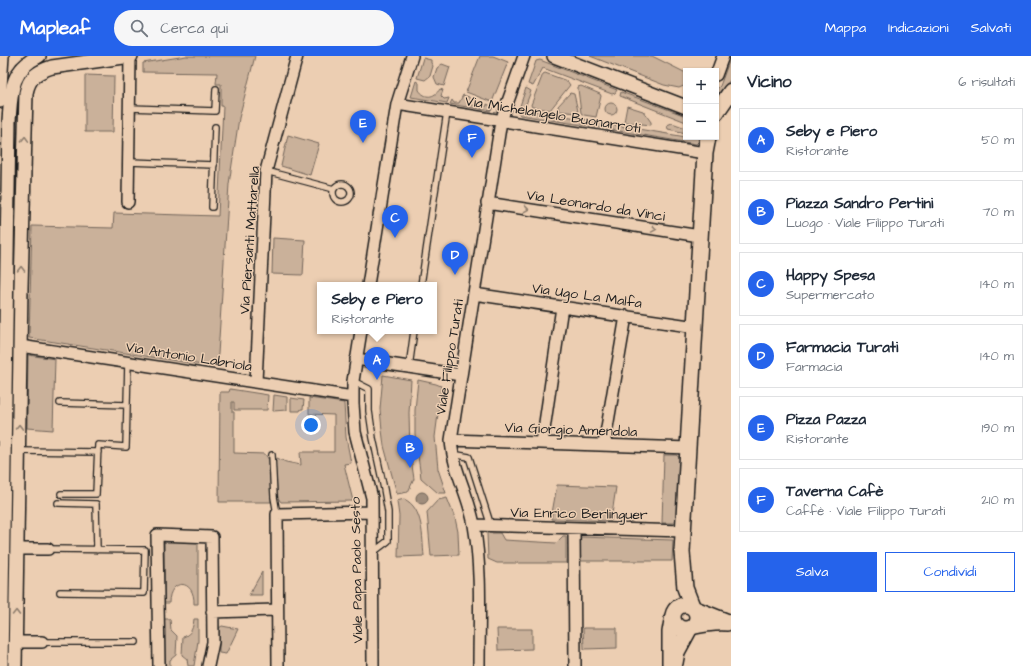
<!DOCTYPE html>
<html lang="it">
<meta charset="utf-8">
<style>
body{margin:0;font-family:"Architects Daughter",sans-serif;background:#f6f6f7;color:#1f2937}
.controls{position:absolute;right:12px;top:12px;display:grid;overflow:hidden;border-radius:0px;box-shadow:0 1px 3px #0004}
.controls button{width:36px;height:36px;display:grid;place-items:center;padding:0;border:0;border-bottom:1px solid #e0e1e3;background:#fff;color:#1f2937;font:20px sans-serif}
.you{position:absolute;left:311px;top:369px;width:14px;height:14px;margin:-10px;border:3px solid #fff;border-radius:50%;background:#1a73e8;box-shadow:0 0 0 6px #1a73e833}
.badge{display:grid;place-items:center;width:26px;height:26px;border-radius:50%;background:#2563eb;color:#fff;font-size:13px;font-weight:700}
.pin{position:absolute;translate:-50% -33px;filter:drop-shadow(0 1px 2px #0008)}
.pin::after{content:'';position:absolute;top:21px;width:14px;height:12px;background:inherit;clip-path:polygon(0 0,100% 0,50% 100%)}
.popup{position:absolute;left:317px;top:226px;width:120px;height:52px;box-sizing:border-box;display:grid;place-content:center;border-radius:0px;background:#fff;filter:drop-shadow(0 1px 3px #0005);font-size:13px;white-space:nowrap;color:#747a83}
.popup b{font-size:15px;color:#1f2937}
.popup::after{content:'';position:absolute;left:50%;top:100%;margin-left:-8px;border:8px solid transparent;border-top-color:#fff}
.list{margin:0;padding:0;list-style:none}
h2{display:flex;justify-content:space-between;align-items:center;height:52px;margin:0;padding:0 16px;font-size:17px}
h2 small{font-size:13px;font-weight:400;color:#747a83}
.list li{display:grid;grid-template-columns:26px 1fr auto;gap:12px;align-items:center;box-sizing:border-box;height:64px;margin:0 8px 8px;padding:0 8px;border:1px solid #e0e1e3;border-radius:0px}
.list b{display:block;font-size:15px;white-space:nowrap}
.list p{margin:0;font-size:13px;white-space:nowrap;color:#747a83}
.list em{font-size:13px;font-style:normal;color:#747a83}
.actions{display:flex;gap:8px;padding:12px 16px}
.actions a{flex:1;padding:9px 0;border:1px solid #2563eb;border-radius:0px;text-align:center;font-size:14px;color:#2563eb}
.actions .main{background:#2563eb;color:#fff}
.icon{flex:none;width:22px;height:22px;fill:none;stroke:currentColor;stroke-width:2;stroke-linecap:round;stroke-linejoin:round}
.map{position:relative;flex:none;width:731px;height:610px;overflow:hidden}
header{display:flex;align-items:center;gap:24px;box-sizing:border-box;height:56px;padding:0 20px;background:#2563eb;color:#fff}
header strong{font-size:19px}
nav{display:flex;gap:22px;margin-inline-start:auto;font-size:14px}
.search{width:280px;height:36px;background:#f6f6f7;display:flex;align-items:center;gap:10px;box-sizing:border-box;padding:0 14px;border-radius:22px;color:#747a83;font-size:15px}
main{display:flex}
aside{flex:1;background:#fff}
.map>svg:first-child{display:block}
.green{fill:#cab19a;stroke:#73665b}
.water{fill:#a08d7b;stroke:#6b6055}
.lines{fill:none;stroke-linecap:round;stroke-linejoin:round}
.service-casing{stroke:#1c1c1c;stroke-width:8}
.minor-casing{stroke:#1c1c1c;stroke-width:14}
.tertiary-casing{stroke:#1c1c1c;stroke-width:16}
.secondary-casing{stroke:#1c1c1c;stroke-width:18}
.service{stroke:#ecceb2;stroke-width:5.5}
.minor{stroke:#ecceb2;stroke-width:11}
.tertiary{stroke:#ecceb2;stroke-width:13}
.secondary{stroke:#ecceb2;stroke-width:15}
.oneway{stroke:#8e7e6e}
.labels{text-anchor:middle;stroke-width:3;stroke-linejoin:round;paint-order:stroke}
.street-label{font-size:14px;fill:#1c1c1c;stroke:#ecceb2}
</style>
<header>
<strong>Mapleaf</strong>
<div class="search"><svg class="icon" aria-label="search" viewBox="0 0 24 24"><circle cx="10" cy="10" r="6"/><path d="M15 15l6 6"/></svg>Cerca qui</div>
<nav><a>Mappa</a><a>Indicazioni</a><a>Salvati</a></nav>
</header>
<main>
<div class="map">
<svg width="731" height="610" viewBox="0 0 731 610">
<rect width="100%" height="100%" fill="#ecceb2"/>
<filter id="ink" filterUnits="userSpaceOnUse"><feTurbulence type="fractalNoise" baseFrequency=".025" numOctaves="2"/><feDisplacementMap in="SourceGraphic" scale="8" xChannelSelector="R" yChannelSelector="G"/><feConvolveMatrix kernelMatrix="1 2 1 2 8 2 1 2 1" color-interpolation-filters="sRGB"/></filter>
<g filter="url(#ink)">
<path class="green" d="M186,0H255L239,62L229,128L218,298L215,311L29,282L32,170L113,172L114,157L218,160L223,50H221V28H216L217,17L143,16V7Z
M480,0H493L508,6L492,46L466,36Z
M590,0H652L686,17V29L679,32L664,29Z
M731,0V23L716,40V34L720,30Z
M423,2L431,4V7L433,10L430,20L425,24L417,22Z
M540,4L617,34L615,37L612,38L543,12L533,30L528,28L536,5Z
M442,8L450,11L444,30L437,28L434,21L437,12Z
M545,17L567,25L570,29L550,54L532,51L531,49L543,18Z
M85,19L114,20L113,76H85Z
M416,25L419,27V34C425,43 434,42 440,33L443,34L441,40L444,43L449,42L447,47L411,41Z
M581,30L600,38L601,40L596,61L584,59L581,57L578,33V31Z
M526,32L531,35L525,51L527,54L602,66L603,68L601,72L520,59L518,56Z
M621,36L686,60V66L620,40Z
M570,37L574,38L578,55L576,57L559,55L558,50Z
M463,39L469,41L470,48L481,52L487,50V48L493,51L491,55L450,48L452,44L454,47H459Z
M605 53a6 6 0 1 1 12 0a6 6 0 1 1-12 0Z
M627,50L643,55L651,66V69L624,66Z
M672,67L686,72V77L668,73L667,69Z
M608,68L686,81H699V85L696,88L607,73Z
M288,79L319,88L310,119L281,110Z
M273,182L305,184L303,219L272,218Z
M28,299L55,303L53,374L27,372Z
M383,319L411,324L409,357L410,396L414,423L408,436L397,438L384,390L382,374L380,353Z
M418,324L436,328L441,330V335L435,381L438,413L446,437H438L421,422L415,378V354Z
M230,333L268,339L267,354H234V346H232V356H234V397L265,398L269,404L271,446H219L220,336H229Z
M274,339L287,341V354L273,355Z
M291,342L304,344L303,353H301L300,355H291Z
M309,342L344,347L346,381L351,407L344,408L353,445L281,446L278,442L275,407L277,402L286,406L301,409L300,396H334V359L309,358Z
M664,399H676L680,402L677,467H662Z
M557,429L616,431L611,465L551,463Z
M447,442L455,462L458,476L459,499L431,500L427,456L438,444Z
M404,443C424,452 422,482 424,500L398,501L399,460L397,445Z
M487,477H500L504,484L556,487L563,480H566V507H497L488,503Z
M579,481L673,484L672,505H581Z
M164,485L198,486V548H194C195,522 169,522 169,547H164Z
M262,516V539H249Z
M164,563H170L171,574L177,580L176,599L170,604V610H165Z
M194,563H198V585L194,610H188L187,603L182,599L183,581C192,578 193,571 194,563Z
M222,570L238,573L226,598L219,597V572Z
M583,572H617V592L584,593Z
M497,573H532V593L498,594Z"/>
<path class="water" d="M416 442a6 6 0 1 1 12 0a6 6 0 1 1-12 0Z"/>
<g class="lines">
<defs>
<path id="service" d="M130,52L215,55L216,33
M129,106L214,109
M266,115L334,133
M333 137a9 9 0 1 1 18 0a9 9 0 1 1-18 0Z
M212,151L215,71
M421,229L447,56
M409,311L414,275
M353,325L369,333V355L373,382L384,433L388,456V485L372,497
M60,347L127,349
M19,395L98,396
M452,398L469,401L491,470
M272,399L274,441L277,458
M61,438H96L98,389L126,391L128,306
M58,447L96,448L97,494
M48,493L145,494L144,537L60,536
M42,586H136"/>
<path id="minor" d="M716,19L723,0
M0,46L3,0
M397,48L705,97
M128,146L130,0
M487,147L700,180
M368,229L397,48L412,0
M474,238L696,271
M361,275L353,325V348L355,376L372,442L373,610
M20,290L353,341
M356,303L461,319
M256,326L266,115L297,0
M451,384L689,392
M542,387L562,251
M604,389L626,260
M474,469L683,475
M574,472L575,610
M17,493H48
M212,556L277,554
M15,586H42
M159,610L157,479L212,481L213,586L208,610
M278,610L277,458L372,456
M479,610C479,563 482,515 474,469C469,440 453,414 451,384L501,65L524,0"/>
<path id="tertiary" d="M554,0L686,51
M693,551L731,566
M691,572C704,569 714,567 727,568
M1,610L9,65C11,37 10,14 39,0
M15,610L21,232L26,37C29,21 37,16 52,11L131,0"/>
<path id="secondary" d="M716,57L731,35
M673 561a12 12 0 1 1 24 0a12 12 0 1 1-24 0Z
M692,550L685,532L682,496L705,97L708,81
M675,607L677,596L690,572
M670,610V576L673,559"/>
</defs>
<use href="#service" class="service-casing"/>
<use href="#minor" class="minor-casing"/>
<use href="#tertiary" class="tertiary-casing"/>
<use href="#secondary" class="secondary-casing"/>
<use href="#service" class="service"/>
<use href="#minor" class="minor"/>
<use href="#tertiary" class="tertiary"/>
<use href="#secondary" class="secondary"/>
</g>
<defs><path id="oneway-chevron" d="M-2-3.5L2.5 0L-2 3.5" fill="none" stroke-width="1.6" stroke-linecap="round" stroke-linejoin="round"/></defs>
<g class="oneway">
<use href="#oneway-chevron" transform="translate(25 83) rotate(-88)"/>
<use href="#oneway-chevron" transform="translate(526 153) rotate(9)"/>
<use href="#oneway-chevron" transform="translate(654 173) rotate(9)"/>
<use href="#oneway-chevron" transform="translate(21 213) rotate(-89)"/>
<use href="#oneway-chevron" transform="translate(19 371) rotate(-89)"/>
<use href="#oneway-chevron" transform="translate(16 557) rotate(-89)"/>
</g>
</g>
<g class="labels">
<g class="street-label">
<text transform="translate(553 58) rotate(9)" y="5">Via Michelangelo Buonarroti</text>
<text transform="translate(596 149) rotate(9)" y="5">Via Leonardo da Vinci</text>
<text transform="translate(249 184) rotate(-86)" y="5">Via Piersanti Mattarella</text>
<text transform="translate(587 239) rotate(8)" y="5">Via Ugo La Malfa</text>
<text transform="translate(189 300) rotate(9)" y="5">Via Antonio Labriola</text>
<text transform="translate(449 301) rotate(-81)" y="5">Viale Filippo Turati</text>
<text transform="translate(571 373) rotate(2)" y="5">Via Giorgio Amendola</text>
<text transform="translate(579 457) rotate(1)" y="5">Via Enrico Berlinguer</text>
<text transform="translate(356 514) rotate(-91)" y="5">Viale Papa Paolo Sesto</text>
</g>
</g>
</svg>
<div class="controls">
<button>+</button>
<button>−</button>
</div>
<div class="you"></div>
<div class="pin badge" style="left:377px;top:324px">A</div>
<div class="popup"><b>Seby e Piero</b>Ristorante</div>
<div class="pin badge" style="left:410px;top:412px">B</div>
<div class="pin badge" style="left:395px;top:182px">C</div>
<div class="pin badge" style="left:455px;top:219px">D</div>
<div class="pin badge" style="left:363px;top:87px">E</div>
<div class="pin badge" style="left:472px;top:102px">F</div>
</div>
<aside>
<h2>Vicino<small>6 risultati</small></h2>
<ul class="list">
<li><span class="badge">A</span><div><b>Seby e Piero</b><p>Ristorante</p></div><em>50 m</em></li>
<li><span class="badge">B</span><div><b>Piazza Sandro Pertini</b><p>Luogo · Viale Filippo Turati</p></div><em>70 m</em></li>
<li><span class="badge">C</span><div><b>Happy Spesa</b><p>Supermercato</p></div><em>140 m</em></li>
<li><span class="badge">D</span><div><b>Farmacia Turati</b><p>Farmacia</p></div><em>140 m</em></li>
<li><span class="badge">E</span><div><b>Pizza Pazza</b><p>Ristorante</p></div><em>190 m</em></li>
<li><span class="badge">F</span><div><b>Taverna Cafè</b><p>Caffè · Viale Filippo Turati</p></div><em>210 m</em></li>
</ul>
<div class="actions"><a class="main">Salva</a><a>Condividi</a></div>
</aside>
</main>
